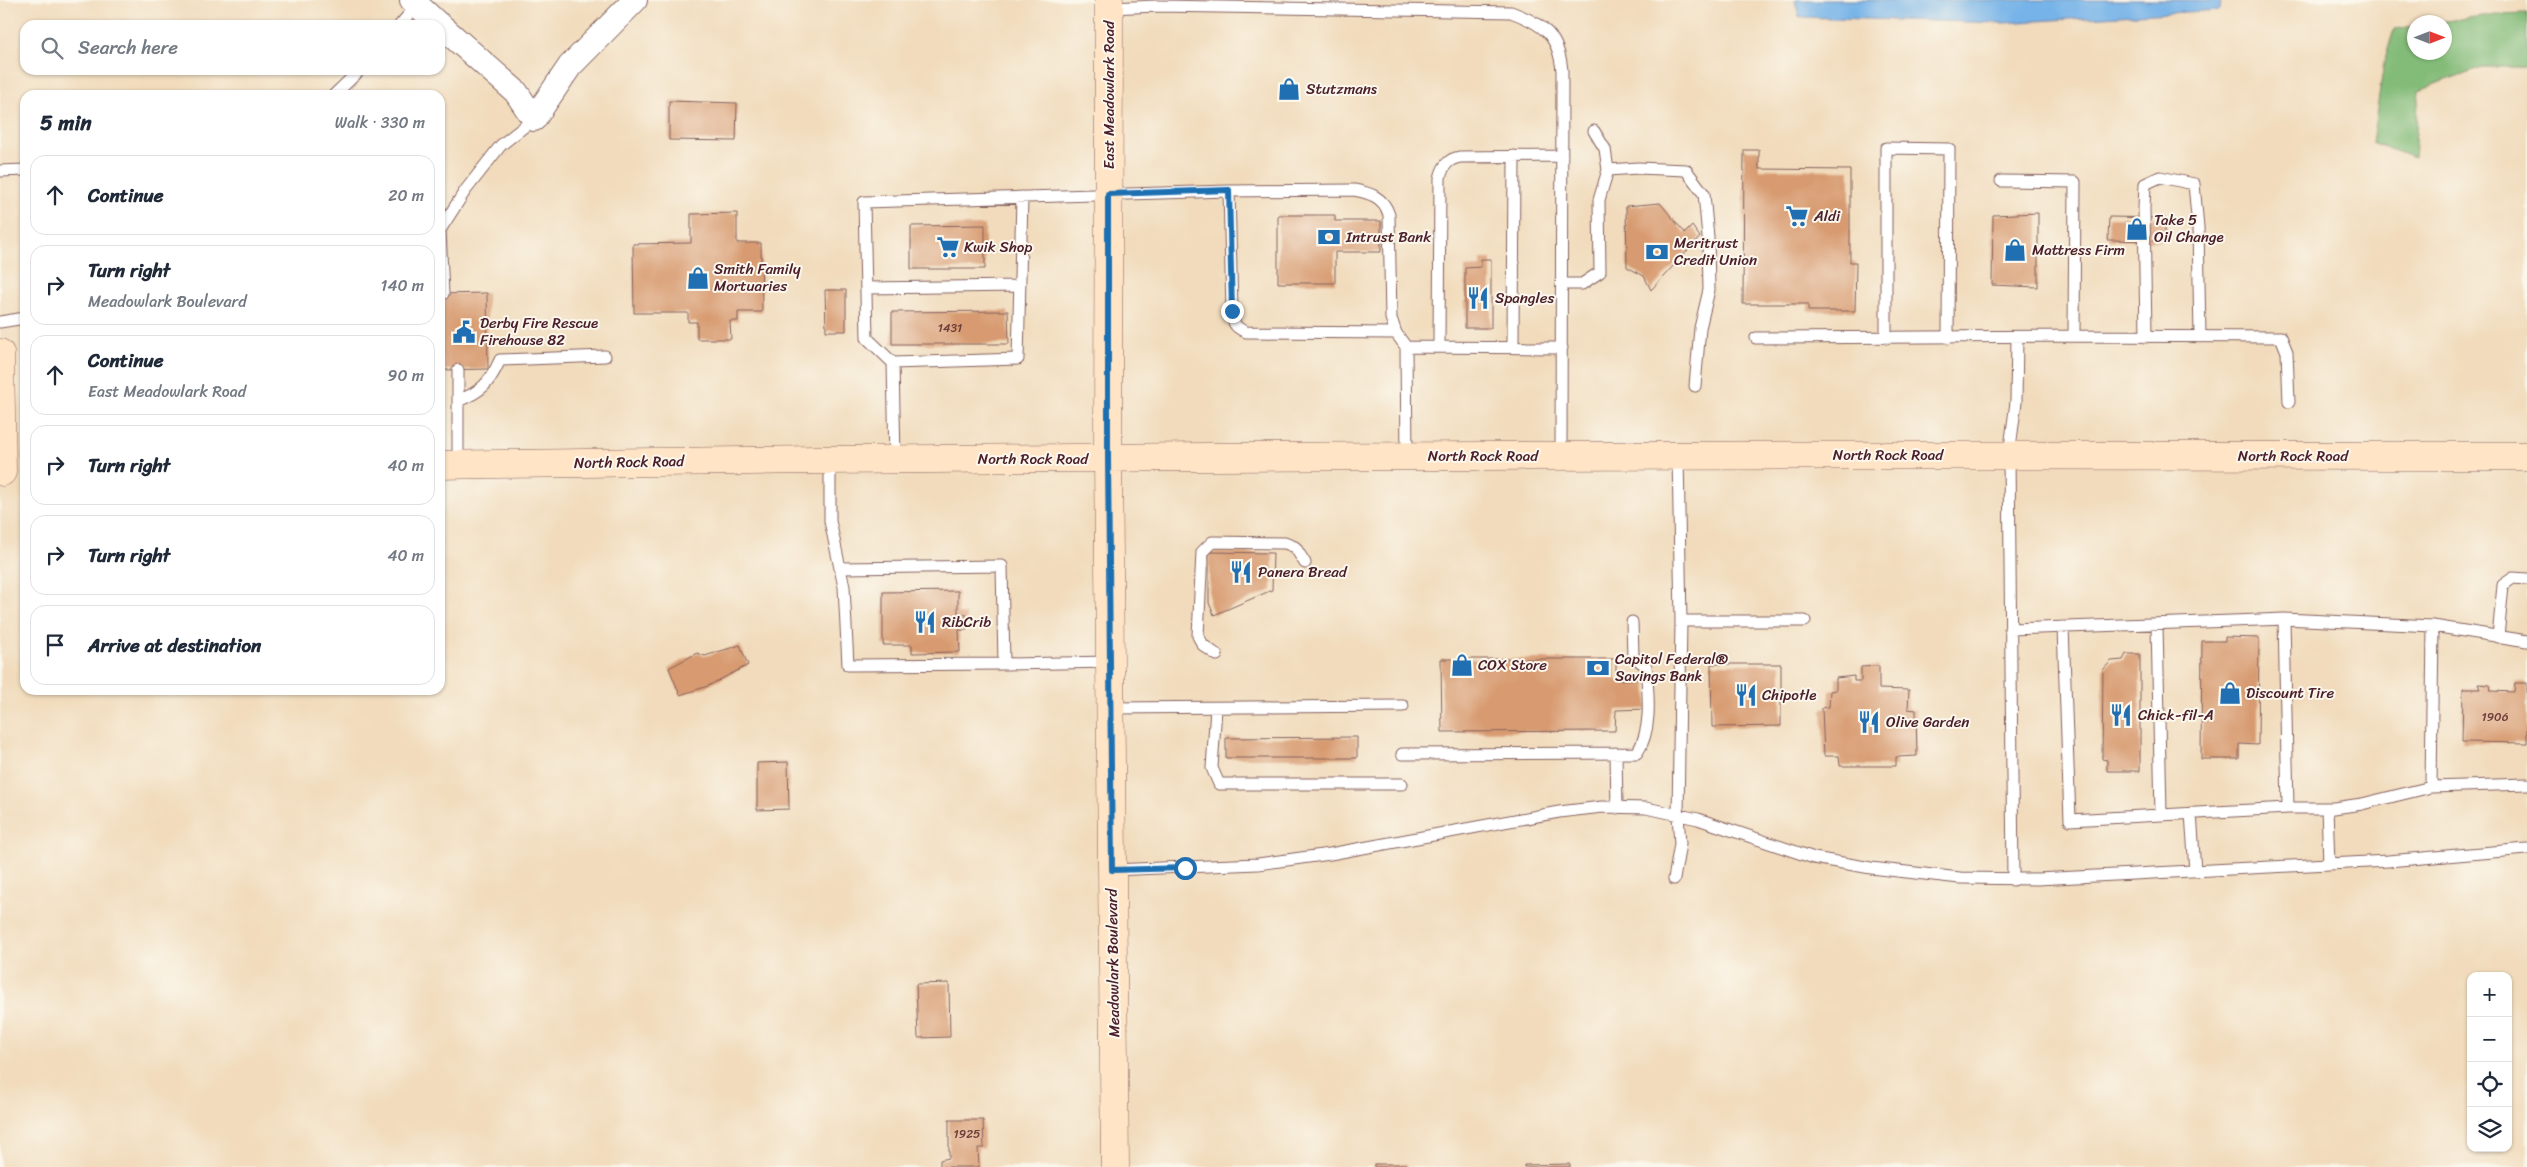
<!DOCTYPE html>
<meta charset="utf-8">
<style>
body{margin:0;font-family:Sriracha,sans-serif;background:#f6f6f7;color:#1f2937}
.controls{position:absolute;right:15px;bottom:15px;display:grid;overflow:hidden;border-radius:10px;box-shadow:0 1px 4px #0004}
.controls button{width:45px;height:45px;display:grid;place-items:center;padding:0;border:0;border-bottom:1px solid #e0e1e3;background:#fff;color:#1f2937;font:25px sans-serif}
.compass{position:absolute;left:2407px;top:15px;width:45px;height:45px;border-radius:50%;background:#fff;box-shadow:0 1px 4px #0004;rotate:90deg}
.stop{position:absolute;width:15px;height:15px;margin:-11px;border:4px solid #1f6fb2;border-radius:50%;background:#fff}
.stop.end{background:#1f6fb2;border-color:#fff;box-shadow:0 1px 5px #0008}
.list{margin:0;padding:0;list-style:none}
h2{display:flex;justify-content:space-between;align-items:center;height:65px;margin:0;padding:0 20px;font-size:21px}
h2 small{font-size:16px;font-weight:400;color:#747a83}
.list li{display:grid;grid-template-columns:32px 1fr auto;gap:15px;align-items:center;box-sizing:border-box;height:80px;margin:0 10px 10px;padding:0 10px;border:1px solid #e0e1e3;border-radius:15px}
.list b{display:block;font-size:19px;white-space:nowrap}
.list p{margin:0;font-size:16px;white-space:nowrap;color:#747a83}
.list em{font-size:16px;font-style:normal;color:#747a83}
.icon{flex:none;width:28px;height:28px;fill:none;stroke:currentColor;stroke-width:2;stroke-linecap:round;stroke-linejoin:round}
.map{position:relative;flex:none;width:2527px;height:1167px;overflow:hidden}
.search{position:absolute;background:#fff;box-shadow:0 1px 4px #0004;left:20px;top:20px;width:425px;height:55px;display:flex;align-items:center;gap:12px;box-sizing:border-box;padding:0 18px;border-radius:15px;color:#747a83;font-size:19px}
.panel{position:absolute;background:#fff;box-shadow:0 1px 4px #0004;left:20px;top:90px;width:425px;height:605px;border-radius:15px}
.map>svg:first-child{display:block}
.forest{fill:#83bb78;stroke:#666d52}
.water{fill:#76b3e8;stroke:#60698a}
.building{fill:#d89b71}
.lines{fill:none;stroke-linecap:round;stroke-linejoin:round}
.lane-casing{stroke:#84615e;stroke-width:13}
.street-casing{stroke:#84615e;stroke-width:26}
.secondary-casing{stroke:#84615e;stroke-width:29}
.lane{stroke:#fff;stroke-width:11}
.street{stroke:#fff;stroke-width:24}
.secondary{stroke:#ffe4c6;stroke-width:28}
.route{stroke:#1f6fb2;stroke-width:6}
.labels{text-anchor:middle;stroke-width:4;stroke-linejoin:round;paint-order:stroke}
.number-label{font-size:12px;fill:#6e3e3c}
.poi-label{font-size:15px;fill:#4a1f2b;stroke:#fbf7ec;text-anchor:start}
.street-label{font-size:15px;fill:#4a1f2b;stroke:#fbf7ec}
</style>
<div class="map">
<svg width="2527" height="1167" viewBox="0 0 2527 1167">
<rect width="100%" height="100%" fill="#fbf7ec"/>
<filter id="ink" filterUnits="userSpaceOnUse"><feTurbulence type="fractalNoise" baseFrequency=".02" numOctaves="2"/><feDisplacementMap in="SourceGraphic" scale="10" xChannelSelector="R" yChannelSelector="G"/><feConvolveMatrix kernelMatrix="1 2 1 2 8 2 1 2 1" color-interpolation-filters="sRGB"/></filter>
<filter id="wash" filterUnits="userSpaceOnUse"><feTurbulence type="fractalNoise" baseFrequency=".0096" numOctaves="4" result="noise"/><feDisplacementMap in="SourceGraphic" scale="20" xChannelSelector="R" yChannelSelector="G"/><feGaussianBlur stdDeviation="1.12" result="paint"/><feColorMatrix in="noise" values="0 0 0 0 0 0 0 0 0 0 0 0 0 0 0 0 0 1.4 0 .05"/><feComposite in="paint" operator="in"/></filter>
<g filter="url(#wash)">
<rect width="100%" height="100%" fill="#f1dbbc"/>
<path class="forest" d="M2527,13V67H2482L2419,90L2414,158L2372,142L2384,63L2394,29L2414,26V52H2444V22H2438L2497,14Z"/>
<path class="water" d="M1795,0H2221L2220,10L2003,23L1799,17Z"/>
<g id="blocks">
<path class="building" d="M669,101L737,103L736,141L669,140Z
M1744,150H1759V169L1850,170V262H1856L1855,311H1808V304H1743Z
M1660,203L1685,233L1692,226L1700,237L1651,290L1644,276L1627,267L1626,206Z
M737,213V243H761L762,312H738V321H730L731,339H697V322H688V313H634L633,244L691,243V214Z
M2038,213V287L1992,285L1993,215Z
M1278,215H1335V221H1381V252H1335V283H1278Z
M2109,217L2165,218V241L2108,240Z
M985,225V269H911V226Z
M1481,259H1491V328H1465V268L1481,267Z
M825,290H846V331H826Z
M487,293L488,369L440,370V294Z
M1008,311L1009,344H892V312Z
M1209,552L1273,553L1272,590L1214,615L1209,603Z
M958,591V614H966L967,630H959L960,652L912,653V645H883V592Z
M2225,637L2259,638L2258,745L2239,744V759H2201L2202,641H2225Z
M740,645L748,665L708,686L680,695L669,668L697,653L705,656Z
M2126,654H2140V771H2107V760L2102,759L2103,670L2111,661L2123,660Z
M1441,659H1616V680L1647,679V709L1616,710L1615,731L1442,732Z
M1711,664H1781V726L1712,727Z
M1879,666V689L1909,690L1908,709L1916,710L1917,756L1896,757V766H1840L1839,756H1824L1822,708L1829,707L1830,691L1836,690V678L1854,676V681H1861V667Z
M2515,683H2527V743L2462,742L2463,689H2480L2478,684L2490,685L2491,691L2514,692Z
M1357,737V758H1226V738Z
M788,762L789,809L757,810V763Z
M949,983L950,1037L918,1038L916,984Z
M949,1120H983L984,1148H978L979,1167H940V1160L949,1158Z
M1374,1164H1407V1167H1374Z
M1570,1164V1167H1524V1165Z"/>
</g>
</g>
<g filter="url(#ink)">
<use href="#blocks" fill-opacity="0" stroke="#84615e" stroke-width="1"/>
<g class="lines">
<defs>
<path id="lane" d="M1109,8L1158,6L1511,12C1543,24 1559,35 1562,71L1561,456
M400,25L417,5
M334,95L360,70
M1594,131L1605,149L1608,170
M0,171L25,170
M1229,191L1354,190C1370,193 1384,197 1389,215L1391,318L1396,333L1406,347L1407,457
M440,230L465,191L501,145L534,119
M440,231L443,294
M1562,284H1582L1600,272L1599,200L1608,170L1638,168L1686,170L1704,194L1708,237L1709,290L1700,328L1695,386
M866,288L1020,286
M0,322L25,318
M2074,336L2281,337L2287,352L2289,402
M2146,337L2144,208L2145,184L2160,177L2194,184L2198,227L2200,337
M1756,338L2074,336L2075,182L2001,181
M1886,338V148L1949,149L1948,338
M1406,347L1562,348
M1439,347L1440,178C1443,166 1448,159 1460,157L1562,156
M1513,347L1514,156
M893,363L1018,359L1022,197
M458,370V465
M458,401C482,391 489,384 500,360L605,356
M830,460V521L844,587L848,665L1004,664L1002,566L841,568
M895,460L893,363L867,338L864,202L1229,191L1232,311C1233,323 1234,327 1246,332L1396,333
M2284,619L2433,626L2431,787L2362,804L2334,808H2288
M1681,621H1805
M2157,624L2161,815
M2433,626L2527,641
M2010,629C2102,626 2193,623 2284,619L2288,808L2070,820L2063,627
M2498,637L2503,585L2513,578L2527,579
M1217,655L1203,645L1198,636L1202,552L1212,542L1285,543L1295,547L1305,563
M1004,664L1110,662
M1111,708L1403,706
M1216,708L1212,768L1219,784H1402
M1616,753L1617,808
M1402,754L1637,753C1653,729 1648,693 1646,666L1633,656L1632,622
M2431,787L2527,784
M2327,808L2329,864
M2191,813L2195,871
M1112,870L1258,864L1330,854L1559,812L1602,807L1646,808L1698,819L1814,858L1871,868L1960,878L2037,879L2388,861L2527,849
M1674,879L1680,844L1678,815L1681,621L1678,455
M2013,880L2009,455L2016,402L2017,337"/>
<path id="street" d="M412,0L439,25
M440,25L516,92L534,119L570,66L635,0"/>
<path id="secondary" d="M1109,0L1108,459L1115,1167
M0,353L2,472
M440,465C1136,454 1831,455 2527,456"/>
</defs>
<use href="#lane" class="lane-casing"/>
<use href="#street" class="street-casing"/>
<use href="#secondary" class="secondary-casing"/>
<use href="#lane" class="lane"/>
<use href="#street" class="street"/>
<use href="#secondary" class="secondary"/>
</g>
</g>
<g class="lines" filter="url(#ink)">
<path class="route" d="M1185,868L1112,870L1108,459V194L1229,190L1232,311"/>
</g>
<defs>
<symbol id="shop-bare" viewBox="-9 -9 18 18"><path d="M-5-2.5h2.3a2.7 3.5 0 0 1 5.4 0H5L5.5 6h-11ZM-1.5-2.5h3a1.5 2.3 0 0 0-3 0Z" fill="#1f6fb2" stroke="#fbf7ec" stroke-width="2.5" paint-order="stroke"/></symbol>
<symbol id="supermarket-bare" viewBox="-9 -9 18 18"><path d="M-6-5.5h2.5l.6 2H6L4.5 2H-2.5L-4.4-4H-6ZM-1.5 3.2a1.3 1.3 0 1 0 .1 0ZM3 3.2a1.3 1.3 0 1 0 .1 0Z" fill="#1f6fb2" stroke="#fbf7ec" stroke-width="2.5" paint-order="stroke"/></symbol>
<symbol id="bank-bare" viewBox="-9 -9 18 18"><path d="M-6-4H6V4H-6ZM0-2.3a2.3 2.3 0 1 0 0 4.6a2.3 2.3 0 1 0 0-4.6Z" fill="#1f6fb2" stroke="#fbf7ec" stroke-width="2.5" paint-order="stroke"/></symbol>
<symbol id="restaurant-bare" viewBox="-9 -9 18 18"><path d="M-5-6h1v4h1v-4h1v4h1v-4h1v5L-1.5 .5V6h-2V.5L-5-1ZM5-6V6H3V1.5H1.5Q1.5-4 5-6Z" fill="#1f6fb2" stroke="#fbf7ec" stroke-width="2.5" paint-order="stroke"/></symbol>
<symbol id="civic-bare" viewBox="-9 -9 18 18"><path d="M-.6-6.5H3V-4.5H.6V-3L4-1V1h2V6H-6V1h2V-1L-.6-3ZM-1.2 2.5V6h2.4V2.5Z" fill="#1f6fb2" stroke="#fbf7ec" stroke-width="2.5" paint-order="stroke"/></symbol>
</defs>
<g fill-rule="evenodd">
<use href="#shop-bare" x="1273" y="73" width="32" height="32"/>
<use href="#supermarket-bare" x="1781" y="200" width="32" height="32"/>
<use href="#shop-bare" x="2121" y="213" width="32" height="32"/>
<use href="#bank-bare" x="1313" y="221" width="32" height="32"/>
<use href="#supermarket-bare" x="932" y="231" width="32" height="32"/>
<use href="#shop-bare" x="1999" y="234" width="32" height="32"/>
<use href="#bank-bare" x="1641" y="236" width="32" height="32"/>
<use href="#shop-bare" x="682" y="262" width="32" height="32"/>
<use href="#restaurant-bare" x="1462" y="282" width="32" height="32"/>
<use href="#civic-bare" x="448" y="316" width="32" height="32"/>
<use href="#restaurant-bare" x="1225" y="556" width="32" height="32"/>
<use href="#restaurant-bare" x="909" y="606" width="32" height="32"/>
<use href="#shop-bare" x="1446" y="649" width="32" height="32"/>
<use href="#bank-bare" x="1582" y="652" width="32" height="32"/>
<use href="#shop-bare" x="2214" y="677" width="32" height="32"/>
<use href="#restaurant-bare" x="1730" y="679" width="32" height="32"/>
<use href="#restaurant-bare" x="2105" y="699" width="32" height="32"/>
<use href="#restaurant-bare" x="1853" y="706" width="32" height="32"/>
</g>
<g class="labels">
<g class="number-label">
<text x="950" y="332">1431</text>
<text x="2495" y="721">1906</text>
<text x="967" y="1138">1925</text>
</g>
<g class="poi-label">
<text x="1306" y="94">Stutzmans</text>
<text x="1814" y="221">Aldi</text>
<text x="2154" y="225">Take 5<tspan x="2154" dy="17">Oil Change</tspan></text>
<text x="1346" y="242">Intrust Bank</text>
<text x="1674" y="248">Meritrust<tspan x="1674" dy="17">Credit Union</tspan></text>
<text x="964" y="252">Kwik Shop</text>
<text x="2032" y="255">Mattress Firm</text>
<text x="714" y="274">Smith Family<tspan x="714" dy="17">Mortuaries</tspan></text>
<text x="1495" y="303">Spangles</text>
<text x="480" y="328">Derby Fire Rescue<tspan x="480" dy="17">Firehouse 82</tspan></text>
<text x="1258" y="577">Panera Bread</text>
<text x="942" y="627">RibCrib</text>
<text x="1615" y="664">Capitol Federal®<tspan x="1615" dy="17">Savings Bank</tspan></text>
<text x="1478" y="670">COX Store</text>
<text x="2246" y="698">Discount Tire</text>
<text x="1762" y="700">Chipotle</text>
<text x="2138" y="720">Chick-fil-A</text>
<text x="1886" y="727">Olive Garden</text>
</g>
<g class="street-label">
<text transform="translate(1109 95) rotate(-90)" y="5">East Meadowlark Road</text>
<text x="1888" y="460">North Rock Road</text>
<text x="1483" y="461">North Rock Road</text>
<text x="2293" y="461">North Rock Road</text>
<text x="1033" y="464">North Rock Road</text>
<text transform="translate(629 462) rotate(-1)" y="5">North Rock Road</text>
<text transform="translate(1113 963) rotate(-91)" y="5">Meadowlark Boulevard</text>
</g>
</g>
</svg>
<div class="controls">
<button>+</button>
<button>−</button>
<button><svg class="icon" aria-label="locate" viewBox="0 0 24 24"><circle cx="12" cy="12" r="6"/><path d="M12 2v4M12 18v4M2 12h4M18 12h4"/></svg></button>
<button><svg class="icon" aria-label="layers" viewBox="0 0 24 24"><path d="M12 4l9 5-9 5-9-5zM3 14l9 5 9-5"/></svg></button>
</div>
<svg class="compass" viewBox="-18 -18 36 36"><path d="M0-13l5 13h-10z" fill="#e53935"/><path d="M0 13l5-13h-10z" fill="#747a83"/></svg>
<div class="stop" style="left:1185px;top:868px"></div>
<div class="stop end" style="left:1232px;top:311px"></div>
<div class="search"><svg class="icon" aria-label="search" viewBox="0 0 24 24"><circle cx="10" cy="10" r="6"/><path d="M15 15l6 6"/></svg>Search here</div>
<section class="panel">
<h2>5 min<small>Walk · 330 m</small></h2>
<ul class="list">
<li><svg class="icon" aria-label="ahead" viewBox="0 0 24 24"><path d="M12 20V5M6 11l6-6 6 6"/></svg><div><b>Continue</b></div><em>20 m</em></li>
<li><svg class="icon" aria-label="right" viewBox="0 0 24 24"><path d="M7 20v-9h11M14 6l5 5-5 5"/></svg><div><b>Turn right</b><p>Meadowlark Boulevard</p></div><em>140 m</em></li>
<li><svg class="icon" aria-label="ahead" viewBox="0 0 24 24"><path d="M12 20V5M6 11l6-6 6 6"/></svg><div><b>Continue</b><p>East Meadowlark Road</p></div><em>90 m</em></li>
<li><svg class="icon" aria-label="right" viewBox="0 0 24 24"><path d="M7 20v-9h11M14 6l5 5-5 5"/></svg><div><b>Turn right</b></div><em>40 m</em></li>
<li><svg class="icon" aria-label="right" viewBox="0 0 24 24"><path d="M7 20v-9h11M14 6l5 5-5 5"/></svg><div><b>Turn right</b></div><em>40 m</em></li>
<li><svg class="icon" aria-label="arrive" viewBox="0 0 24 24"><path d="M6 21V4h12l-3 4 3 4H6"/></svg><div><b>Arrive at destination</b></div></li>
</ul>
</section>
</div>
